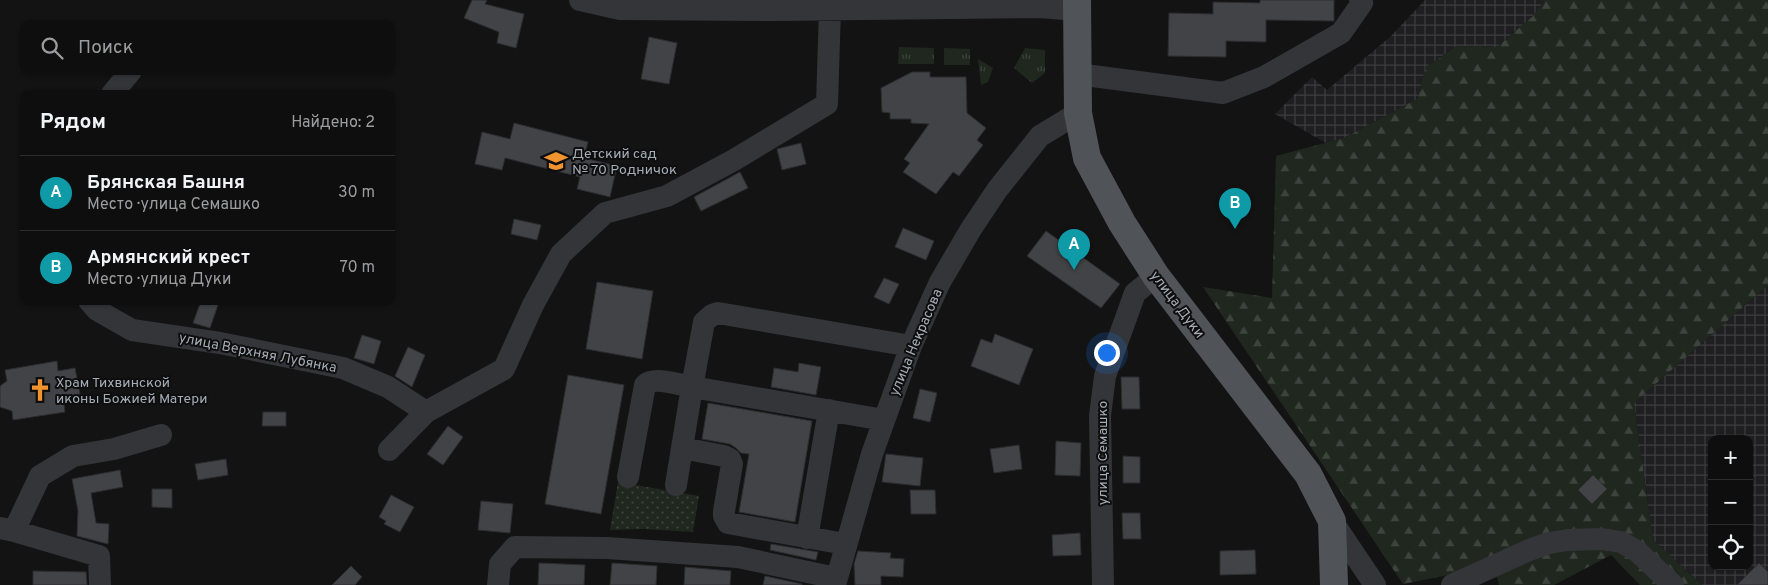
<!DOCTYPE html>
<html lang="ru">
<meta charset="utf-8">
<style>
body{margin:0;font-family:Overpass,sans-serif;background:#171718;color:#f1f3f6}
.controls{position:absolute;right:15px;bottom:15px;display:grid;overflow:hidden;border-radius:10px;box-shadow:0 1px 4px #0004}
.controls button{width:45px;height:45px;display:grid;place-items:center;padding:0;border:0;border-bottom:1px solid #2e2e2f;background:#0e0e0f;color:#f1f3f6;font:25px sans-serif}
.you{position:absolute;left:1106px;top:352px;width:18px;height:18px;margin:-12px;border:4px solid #fff;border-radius:50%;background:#1a73e8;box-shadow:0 0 0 8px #1a73e833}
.badge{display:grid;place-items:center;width:32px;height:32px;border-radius:50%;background:#f1932e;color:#fff;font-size:16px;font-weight:700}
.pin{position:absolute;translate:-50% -41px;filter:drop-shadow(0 1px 2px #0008)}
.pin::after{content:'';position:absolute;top:26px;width:18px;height:15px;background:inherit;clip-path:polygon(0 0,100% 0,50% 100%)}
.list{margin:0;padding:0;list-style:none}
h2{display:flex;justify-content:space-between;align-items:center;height:65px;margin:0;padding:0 20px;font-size:21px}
h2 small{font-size:16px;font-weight:400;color:#9b9c9e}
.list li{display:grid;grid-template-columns:32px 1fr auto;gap:15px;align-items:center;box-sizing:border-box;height:75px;padding:0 20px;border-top:1px solid #2e2e2f}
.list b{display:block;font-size:19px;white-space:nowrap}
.list p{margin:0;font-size:16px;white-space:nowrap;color:#9b9c9e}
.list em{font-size:16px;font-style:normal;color:#9b9c9e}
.icon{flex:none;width:28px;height:28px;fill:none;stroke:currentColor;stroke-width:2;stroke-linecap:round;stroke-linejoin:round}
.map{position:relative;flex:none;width:1768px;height:585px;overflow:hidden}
.search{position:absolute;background:#0e0e0f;box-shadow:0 1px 4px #0004;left:20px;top:20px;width:375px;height:55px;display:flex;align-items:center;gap:12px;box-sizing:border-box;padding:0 18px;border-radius:10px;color:#9b9c9e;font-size:19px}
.panel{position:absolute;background:#0e0e0f;box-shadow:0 1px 4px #0004;left:20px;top:90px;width:375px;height:215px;border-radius:10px}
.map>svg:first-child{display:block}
.industrial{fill:url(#industrial-grid);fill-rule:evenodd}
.grass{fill:url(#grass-tufts)}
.forest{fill:url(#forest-firs)}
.park{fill:url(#park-dots)}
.building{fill:#424347;stroke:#2d2d30}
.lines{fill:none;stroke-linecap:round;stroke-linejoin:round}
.minor{stroke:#343539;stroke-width:22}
.major{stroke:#505358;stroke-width:28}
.labels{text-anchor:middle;stroke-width:4;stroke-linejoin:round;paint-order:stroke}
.poi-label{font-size:14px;fill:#a4acb5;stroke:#0e0e0f;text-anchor:start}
.street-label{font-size:14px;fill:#a4acb5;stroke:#0e0e0f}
</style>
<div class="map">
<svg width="1768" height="585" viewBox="0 0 1768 585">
<defs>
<pattern id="industrial-grid" width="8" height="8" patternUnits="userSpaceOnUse" patternTransform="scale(1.25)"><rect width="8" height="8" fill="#1f1f21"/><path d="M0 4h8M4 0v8" fill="none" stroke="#3d3d3f"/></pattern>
<pattern id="grass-tufts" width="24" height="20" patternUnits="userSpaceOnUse" patternTransform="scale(1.25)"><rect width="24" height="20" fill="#1f271f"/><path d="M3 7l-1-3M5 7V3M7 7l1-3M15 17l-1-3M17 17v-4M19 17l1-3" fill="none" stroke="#3d443d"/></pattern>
<pattern id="forest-firs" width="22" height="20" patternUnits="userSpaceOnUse" patternTransform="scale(1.25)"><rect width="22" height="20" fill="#1f271f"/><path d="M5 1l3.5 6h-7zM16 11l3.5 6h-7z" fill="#3d443d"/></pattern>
<pattern id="park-dots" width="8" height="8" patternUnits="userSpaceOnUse" patternTransform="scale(1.25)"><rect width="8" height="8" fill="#1f271f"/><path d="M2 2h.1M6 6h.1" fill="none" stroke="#3d443d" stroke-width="1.8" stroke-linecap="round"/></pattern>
</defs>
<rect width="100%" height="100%" fill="#131314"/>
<path class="industrial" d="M1425,0H1545L1533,16L1497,47L1457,46L1426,67L1417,99L1344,138L1326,143L1275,114L1312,77L1327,90L1391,36Z
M1768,285V585H1702L1653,540L1634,403ZM1712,439H1749V566H1712Z"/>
<path class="grass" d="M899,47L934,48V64H898Z
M944,48L970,49V65H944Z
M1025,48L1045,50V73L1032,83L1014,68Z
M978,59L993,68L988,82L981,85Z"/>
<path class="forest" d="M1545,0H1768V285L1634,403L1653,540L1702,585H1640L1611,555L1554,585H1499L1494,566L1403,584L1203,287L1272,298L1276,156L1344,138L1417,99L1426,67L1457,46L1497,47L1533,16Z"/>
<path class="park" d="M618,482L699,496L693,532L644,529L610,530Z"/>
<path class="building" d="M472,0H487L485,4L524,14L516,48L497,43L499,32L464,18Z
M1260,0H1334V21L1266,20V42L1226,41V57L1168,56L1169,13L1213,14V2L1260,3Z
M649,37L677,43L669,84L641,79Z
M912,72H930V77H966L967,113L986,128L977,140L983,145L959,176L953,172L936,194L903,172L910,163L904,159L929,124L911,123V119H890V113L882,112L881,88Z
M514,123L588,142L584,158L617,166L610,197L577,189L580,177L505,158L502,170L475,164L482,132L510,139Z
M801,143L806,164L782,170L777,149Z
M740,172L748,188L701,211L694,197Z
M514,219L541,225L537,240L511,234Z
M903,228L934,241L926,260L895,247Z
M1046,231L1120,284L1101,308L1027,256Z
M884,278L899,284L889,304L874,297Z
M597,282L653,291L642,359L586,349Z
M201,301H207L218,305L210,328L193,323Z
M995,334L1033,349L1019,385L971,366L981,339L992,343Z
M362,335L381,341L374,364L354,358Z
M408,347L425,355L412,387L395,376Z
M57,361L58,371L75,368L80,394L63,397L65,412L13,420L12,411L0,407V386L7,381L5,370Z
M799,363L821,367L816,395L771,387L774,368L798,372Z
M568,375L624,385L601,514L545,504Z
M1121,377H1139L1140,409H1122Z
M920,389L937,393L930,422L913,418Z
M708,403L812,421L795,522L739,512L749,454L741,453L736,448L730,444L702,439Z
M263,412H286V426H262Z
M448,426L463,437L443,465L427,454Z
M1056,441L1081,443L1080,476L1055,475Z
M1019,445L1022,469L994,473L990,449Z
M886,454L923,458L920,486L882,482Z
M1123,456L1140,457V483H1123Z
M226,459L228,475L198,480L195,464Z
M120,470L123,487L91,493L96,523L109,524L108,544L77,536L78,511L72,479Z
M1593,475L1607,489L1592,504L1578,490Z
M152,489H172V508L152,507Z
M910,490H935L936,514H911Z
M391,495L414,507L400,532L384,524L386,521L379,517Z
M481,501L513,504L510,533L478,530Z
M1122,513H1140L1141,539H1123Z
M1080,533L1081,555L1053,556L1052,535Z
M771,544L818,552L816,560L770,550Z
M1255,550L1256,574L1220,575V551Z
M858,551L891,553L890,558L904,559L903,577L881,576V585H855L854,564Z
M539,563L585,565L584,585H538Z
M612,563L657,566L656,585H610Z
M1759,563L1768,572V585H1737Z
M351,566L362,577L355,585H332Z
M685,567L731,571L730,585H684Z
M33,571L86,572L87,585H33Z
M765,576L802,584V585H763Z"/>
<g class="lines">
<path class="minor" d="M580,0L620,9L777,10L1040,7L1077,10
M1077,74L1223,93L1264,77L1341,33L1362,3L1360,0
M112,94L131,71
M89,301L97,310L132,330L220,343L343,368L388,387L426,412
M389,450L426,412L504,369L533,305L561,254L605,213L667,196L734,160L827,104L830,9
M628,477L645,385C654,376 680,385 692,387L704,322L712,315L718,313L911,346
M676,485L682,448
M1332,521L1375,585
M0,528L14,531L40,476L73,456L114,449L161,435
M14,531L99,556L100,585
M807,538L829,410
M845,544L728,523L724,516V511L732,464L730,459L724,456L682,448L692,387L884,420
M498,585L500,564L515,547L607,548L738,557L836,578
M835,585L872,454L911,346L940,282L971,229L997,190L1040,136L1078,113
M1103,585L1100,416L1105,376L1135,293L1156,276
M1452,585L1529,550L1549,543L1568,540L1602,539L1621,542L1637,551L1673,585"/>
<path class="major" d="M1077,0L1078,113L1087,158L1122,223L1156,276L1308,474L1332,521L1334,585"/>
</g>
<defs>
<symbol id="school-bare" viewBox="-9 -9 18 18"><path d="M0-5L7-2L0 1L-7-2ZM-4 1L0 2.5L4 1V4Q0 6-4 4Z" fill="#f1932e" stroke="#0e0e0f" stroke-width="2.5" paint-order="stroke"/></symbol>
<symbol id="church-bare" viewBox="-9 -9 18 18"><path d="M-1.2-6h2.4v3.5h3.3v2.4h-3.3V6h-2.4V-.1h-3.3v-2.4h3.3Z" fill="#f1932e" stroke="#0e0e0f" stroke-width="2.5" paint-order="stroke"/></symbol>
</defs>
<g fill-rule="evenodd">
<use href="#school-bare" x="540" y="145" width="32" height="32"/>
<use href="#church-bare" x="24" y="374" width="32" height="32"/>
</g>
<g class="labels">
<g class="poi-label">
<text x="572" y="158">Детский сад<tspan x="572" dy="16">№ 70 Родничок</tspan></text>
<text x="56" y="387">Храм Тихвинской<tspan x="56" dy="16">иконы Божией Матери</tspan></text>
</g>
<g class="street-label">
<text transform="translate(1178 304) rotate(53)" y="5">улица Дуки</text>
<text transform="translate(915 342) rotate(-67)" y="5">улица Некрасова</text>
<text transform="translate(258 352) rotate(11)" y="5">улица Верхняя Лубянка</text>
<text transform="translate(1102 453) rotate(-90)" y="5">улица Семашко</text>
</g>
</g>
</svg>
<div class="controls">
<button>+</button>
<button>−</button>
<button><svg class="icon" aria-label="locate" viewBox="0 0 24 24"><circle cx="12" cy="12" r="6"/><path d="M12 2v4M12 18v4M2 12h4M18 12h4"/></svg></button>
</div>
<div class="you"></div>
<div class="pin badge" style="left:1074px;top:270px;background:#0f9aa8">A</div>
<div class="pin badge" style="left:1235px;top:229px;background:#0f9aa8">B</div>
<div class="search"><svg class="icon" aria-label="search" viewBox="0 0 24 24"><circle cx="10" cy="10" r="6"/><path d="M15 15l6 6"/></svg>Поиск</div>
<section class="panel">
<h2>Рядом<small>Найдено: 2</small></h2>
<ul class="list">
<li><span class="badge" style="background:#0f9aa8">A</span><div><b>Брянская Башня</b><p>Место · улица Семашко</p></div><em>30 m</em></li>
<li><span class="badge" style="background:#0f9aa8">B</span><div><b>Армянский крест</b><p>Место · улица Дуки</p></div><em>70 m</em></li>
</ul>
</section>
</div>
